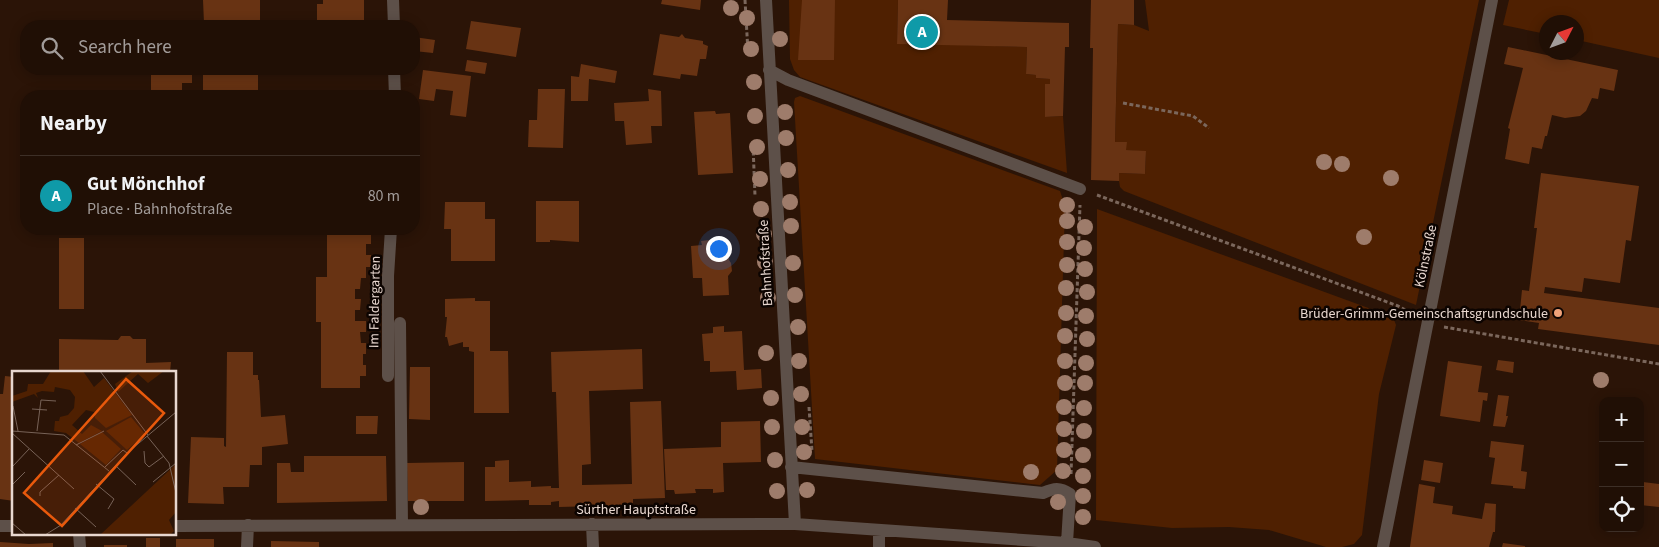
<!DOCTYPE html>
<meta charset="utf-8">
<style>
body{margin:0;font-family:"Source Sans 3",sans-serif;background:#2d1d13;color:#f1f3f6}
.controls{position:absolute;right:15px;bottom:15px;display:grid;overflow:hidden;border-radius:10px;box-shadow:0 2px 12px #0003}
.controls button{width:45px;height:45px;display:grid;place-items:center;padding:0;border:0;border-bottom:1px solid #3d2f27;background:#200f05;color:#f1f3f6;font:25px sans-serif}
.compass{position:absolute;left:1539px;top:15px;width:45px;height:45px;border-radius:50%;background:#200f05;box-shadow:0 2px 12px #0003;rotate:48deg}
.you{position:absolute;left:718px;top:248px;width:18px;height:18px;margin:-12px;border:4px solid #fff;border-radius:50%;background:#1a73e8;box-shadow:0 0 0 8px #1a73e833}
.badge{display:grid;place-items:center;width:32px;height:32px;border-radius:50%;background:#f0a279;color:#fff;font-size:16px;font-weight:700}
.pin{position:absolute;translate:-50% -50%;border:2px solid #fff;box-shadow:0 1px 5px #0006}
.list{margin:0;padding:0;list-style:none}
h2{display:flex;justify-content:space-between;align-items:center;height:65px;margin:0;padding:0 20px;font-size:21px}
h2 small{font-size:16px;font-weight:400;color:#a29c9a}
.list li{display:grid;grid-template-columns:32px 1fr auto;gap:15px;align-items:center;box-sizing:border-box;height:80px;padding:0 20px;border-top:1px solid #3d2f27}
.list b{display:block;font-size:19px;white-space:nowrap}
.list p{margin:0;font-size:16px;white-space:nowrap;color:#a29c9a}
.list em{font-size:16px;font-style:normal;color:#a29c9a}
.icon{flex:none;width:28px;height:28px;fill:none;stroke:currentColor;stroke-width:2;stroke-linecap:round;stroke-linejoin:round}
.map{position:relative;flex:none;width:1659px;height:547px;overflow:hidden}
.search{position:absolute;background:#200f05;box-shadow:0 2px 12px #0003;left:20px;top:20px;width:400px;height:55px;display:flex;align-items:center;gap:12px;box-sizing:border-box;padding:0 18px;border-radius:20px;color:#a29c9a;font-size:19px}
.panel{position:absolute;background:#200f05;box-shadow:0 2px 12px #0003;left:20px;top:90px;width:400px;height:145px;border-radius:20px}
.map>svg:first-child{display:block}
.green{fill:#4f2001}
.building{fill:#683313}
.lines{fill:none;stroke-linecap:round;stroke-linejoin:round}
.path{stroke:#7b675c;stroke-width:3;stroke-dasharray:4 2.5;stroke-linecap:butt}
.minor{stroke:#5d5049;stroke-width:12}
.tree{fill:#9e7c6b}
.poi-dot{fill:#f0a279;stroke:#0c0401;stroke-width:2}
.labels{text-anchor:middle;stroke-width:5;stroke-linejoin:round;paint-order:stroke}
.street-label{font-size:14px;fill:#e8d7cf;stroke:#0c0401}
.poi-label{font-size:14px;fill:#e8d7cf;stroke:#0c0401;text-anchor:end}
.inset-road{fill:none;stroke:#776257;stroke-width:1}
.view{fill:#e8590c;fill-opacity:0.15;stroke:#e8590c;stroke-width:2.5}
.inset-edge{fill:none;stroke:#e8d7cf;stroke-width:2.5}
</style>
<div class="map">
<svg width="1659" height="547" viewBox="0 0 1659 547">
<rect width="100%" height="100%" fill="#2b1407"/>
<path class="green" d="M789,0H898L897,43L1027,47L1026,74L1036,75V78L1050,79V84H1045V117L1063,116L1067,173L800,77L794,70L790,59Z
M1145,0H1479L1416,305L1124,191L1120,187L1119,181V173L1145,174L1146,152L1126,150V142H1115L1118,24L1134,25L1149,31Z
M1509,0H1659V58L1577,40L1576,22H1546V34L1503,25Z
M800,96L1060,191L1065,206L1057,470L1040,485L815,459L794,102L795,98Z
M1097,209L1393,317L1396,325L1379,394L1362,535L1354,544L1342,547H1326L1269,530L1229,527L1172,528L1096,520Z"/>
<path class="building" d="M203,0H260V23H204Z
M323,0H364V20H317V4H323Z
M662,0H701L700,10L661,4Z
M802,0H835L834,60H798Z
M898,0H948L947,20L1069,23V47H1065L1063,116L1045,117V84H1050V79L1036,78V75L1026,74L1027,47L897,44Z
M1091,0H1134V25L1118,24L1115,142H1127L1126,150L1146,151L1145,174L1119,173V181L1091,180L1093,48H1090Z
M471,21L521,28L516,57L466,49Z
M660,34L679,37L682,34L685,38L703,41V44L708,46L706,59H700L697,76L681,74L680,79L653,75Z
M414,37L435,40L433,53L414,51Z
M1508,47L1618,70L1614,91L1600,88L1598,99L1592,98L1586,111L1580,116L1565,118L1552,115L1547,136H1545L1542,149L1532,147L1529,164L1505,159L1510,129L1508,128L1523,68L1504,64Z
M467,60L487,63L485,74L465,71Z
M581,64L617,71L615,83L589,79L588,101H571V76L579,77Z
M151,69H192V83H182V92H176V96H151Z
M203,69H258V96H203Z
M423,70L471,76L466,117L450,115L453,91L436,89L434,101L419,99Z
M538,89H565L563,148L528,147L529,120H537Z
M648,89L661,91L662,126H651L652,143L626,145L624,121H615L614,103L649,101Z
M323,90H364V96H323Z
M715,111L716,114L730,113L733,173L698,175L694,112Z
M1541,173L1639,186L1631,241L1626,240L1620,283L1584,278L1582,292L1545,287L1544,293L1659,308V345L1538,329L1539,323L1519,320L1522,290L1529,291L1537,228H1534Z
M536,201H579V242L550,240V242H536Z
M445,202H485V219H495V261H451V229H444Z
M313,229H334V233H356V229H377V233H371V244H366V255H371V267H366V278H361L360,289H355V299H361L360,310H355V321H366V332H360L361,343H366V354H363V365H366V376H360V388H321V322H316V277H327V233H313Z
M59,238H84V309H59Z
M717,239L718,244H728L729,260L731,263L732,271L728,276L729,295L703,296L702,278H693L691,246L702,245L701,241Z
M475,298V301H490V351H508L509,413H474V352L469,351V347H463V342L449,346L447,337H445L447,317H445V299Z
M724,326V332L742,331L744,370L761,369L762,388L737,390L736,371L710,372V361H704L702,334L713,333V327Z
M121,336H130L133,339H146V363L171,362L170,372H59V339L118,340Z
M642,349L643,389L589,391L591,464L582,465V485L632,484L630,402L661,401L665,498L633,499V505L559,507V501L551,502V505H529V500L485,501V467H495V461L509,460V482L531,481V487L551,486V488H559L556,392H552L551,352Z
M227,352H253V375H258V380H259L261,417L285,415L288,444L262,447V465H250L249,487H223L224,504L188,503L191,437L224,438V446L226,447Z
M1498,360L1514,362L1513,373L1496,370Z
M1448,361L1482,366L1478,392L1488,393L1487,401L1483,400L1480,422L1440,416Z
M410,367H430V420L409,419Z
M5,376L14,377V501L0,499V394H3Z
M1498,395L1509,396L1506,416H1508L1505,427L1493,426Z
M356,416H378L377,434H356Z
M760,421L761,462L723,463L724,492L713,493V489H695L696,493L675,494L674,490H666L664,449L721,447V422Z
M1491,441L1524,445L1521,471L1527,472L1525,489L1513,488V486L1491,484L1495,458L1489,457Z
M304,456H386L387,501L277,503V463H290L291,472H304Z
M1424,460L1443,463L1440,483L1421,480Z
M464,462V501H408L407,463Z
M1643,482L1659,484V507L1640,505Z
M1419,484L1435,487L1433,503L1453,506L1452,514L1482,519L1485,503L1496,504L1495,532H1493L1489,547H1410Z
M146,538H160V547H146Z
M176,539H214V547H176Z
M271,541L319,542V547H271Z
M0,542L29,544L53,543V547H0Z
M1503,543L1525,546V547H1502Z
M104,545H127V547H104Z"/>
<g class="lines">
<path class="path" d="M745,0L748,52
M1123,103L1193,116L1209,128
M753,145L755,196
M1097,195L1398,306L1411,313
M1444,327L1659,364
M809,407L812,451
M1071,474L1080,205"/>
<path class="minor" d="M393,0L394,26
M766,0L795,524
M394,69L395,96
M769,70L788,80L1080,189
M400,323L402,525
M388,376V276L391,229
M791,467L1043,493C1054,488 1060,487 1070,494L1067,543
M592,524L593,547
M0,526H14
M175,526L795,524L1067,543L1095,547
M79,533L80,547
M247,547L248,525
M879,547V531
M1383,547L1492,0"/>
</g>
<g class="tree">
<circle cx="731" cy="8" r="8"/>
<circle cx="747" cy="18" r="8"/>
<circle cx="780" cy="39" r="8"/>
<circle cx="751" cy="49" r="8"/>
<circle cx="754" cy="82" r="8"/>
<circle cx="785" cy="112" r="8"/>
<circle cx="755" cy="116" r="8"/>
<circle cx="786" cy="138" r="8"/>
<circle cx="757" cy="147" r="8"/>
<circle cx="1324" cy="162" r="8"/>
<circle cx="1342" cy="164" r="8"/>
<circle cx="788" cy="170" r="8"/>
<circle cx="1391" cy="178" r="8"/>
<circle cx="760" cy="179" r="8"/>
<circle cx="790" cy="202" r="8"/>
<circle cx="1067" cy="205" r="8"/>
<circle cx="761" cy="209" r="8"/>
<circle cx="1067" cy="221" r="8"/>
<circle cx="791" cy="226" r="8"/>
<circle cx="1085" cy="227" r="8"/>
<circle cx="764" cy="234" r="8"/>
<circle cx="1364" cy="237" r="8"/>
<circle cx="1067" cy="242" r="8"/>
<circle cx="1084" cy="248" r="8"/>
<circle cx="765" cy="262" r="8"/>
<circle cx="793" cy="263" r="8"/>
<circle cx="1067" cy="265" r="8"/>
<circle cx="1085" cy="269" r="8"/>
<circle cx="1066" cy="288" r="8"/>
<circle cx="1087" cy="292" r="8"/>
<circle cx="795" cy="295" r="8"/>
<circle cx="768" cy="298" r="8"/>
<circle cx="1066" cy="313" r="8"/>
<circle cx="1086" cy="316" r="8"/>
<circle cx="798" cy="327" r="8"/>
<circle cx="1065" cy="336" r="8"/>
<circle cx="1087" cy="339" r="8"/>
<circle cx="766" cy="353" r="8"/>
<circle cx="799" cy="361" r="8"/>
<circle cx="1065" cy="361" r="8"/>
<circle cx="1086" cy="363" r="8"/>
<circle cx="1601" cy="380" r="8"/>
<circle cx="1065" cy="383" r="8"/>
<circle cx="1085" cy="383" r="8"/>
<circle cx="801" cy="394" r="8"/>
<circle cx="771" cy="398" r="8"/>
<circle cx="1064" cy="407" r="8"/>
<circle cx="1084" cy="408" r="8"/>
<circle cx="772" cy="427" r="8"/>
<circle cx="802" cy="427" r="8"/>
<circle cx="1064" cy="429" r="8"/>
<circle cx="1084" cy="431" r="8"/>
<circle cx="1064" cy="450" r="8"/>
<circle cx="804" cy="452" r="8"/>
<circle cx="1083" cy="455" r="8"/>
<circle cx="775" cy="460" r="8"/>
<circle cx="1063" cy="471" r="8"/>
<circle cx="1031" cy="472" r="8"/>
<circle cx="1083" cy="476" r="8"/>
<circle cx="807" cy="490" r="8"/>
<circle cx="777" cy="491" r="8"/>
<circle cx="1083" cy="496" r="8"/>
<circle cx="1058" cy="502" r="8"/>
<circle cx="421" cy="507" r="8"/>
<circle cx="1083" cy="517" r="8"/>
</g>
<circle class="poi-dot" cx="1558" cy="313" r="5"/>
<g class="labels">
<g class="street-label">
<text transform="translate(1425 256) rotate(-78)" y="5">Kölnstraße</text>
<text transform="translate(765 263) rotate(-93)" y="5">Bahnhofstraße</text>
<text transform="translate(374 302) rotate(-89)" y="5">Im Faldergarten</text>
<text x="636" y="514">Sürther Hauptstraße</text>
</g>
<g class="poi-label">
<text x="1548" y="318">Brüder-Grimm-Gemeinschaftsgrundschule</text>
</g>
</g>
<g transform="translate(12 371)">
<rect width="164" height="164" fill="#2b1407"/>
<path d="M39,0H71L82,16L92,7L120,44L94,57L83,47L82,41L74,39L60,54L70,63L79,54L90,60L67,72L54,62L42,60L43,50H47L48,46L56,44L62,37L63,26L58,19L43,16L42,21L30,20L24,22L26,27L22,23L0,31V25L15,20L16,13H31ZM121,0H152L136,12L126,3L106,21L103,13ZM119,46L133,63L115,79L94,60ZM90,61L109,78L94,94L68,73ZM164,93V141L157,149L162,160L158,164H88Z" fill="#4f2001"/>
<path class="inset-road" d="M88,0L136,64M1,35L6,60M20,38L35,39M0,60L52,64L97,100M25,60L29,29L44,30M0,62L62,118M135,65L157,92L164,122M64,74L92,60M132,80L133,92L137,96L152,85M103,94L124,114M1,95L17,78M93,96L111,79L115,82M141,111L164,92M84,113L102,128L96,138M0,114L13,101M28,125V121L47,104M63,137L84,156M0,152L14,164M33,164L49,154L115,82L164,41"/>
<path class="view" d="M114,8L152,42L50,155L12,122Z"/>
<rect width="164" height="164" class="inset-edge"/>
</g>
</svg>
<div class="controls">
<button>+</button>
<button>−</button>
<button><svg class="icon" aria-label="locate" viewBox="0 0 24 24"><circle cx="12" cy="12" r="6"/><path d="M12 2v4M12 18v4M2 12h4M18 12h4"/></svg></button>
</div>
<svg class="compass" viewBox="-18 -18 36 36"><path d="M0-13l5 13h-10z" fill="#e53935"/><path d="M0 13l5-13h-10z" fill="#a29c9a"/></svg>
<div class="you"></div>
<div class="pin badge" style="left:922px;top:32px;background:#0f9aa8">A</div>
<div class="search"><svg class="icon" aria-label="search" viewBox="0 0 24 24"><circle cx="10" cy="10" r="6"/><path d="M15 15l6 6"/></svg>Search here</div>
<section class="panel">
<h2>Nearby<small></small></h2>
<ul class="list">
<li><span class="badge" style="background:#0f9aa8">A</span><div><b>Gut Mönchhof</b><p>Place · Bahnhofstraße</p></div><em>80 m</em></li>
</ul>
</section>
</div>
